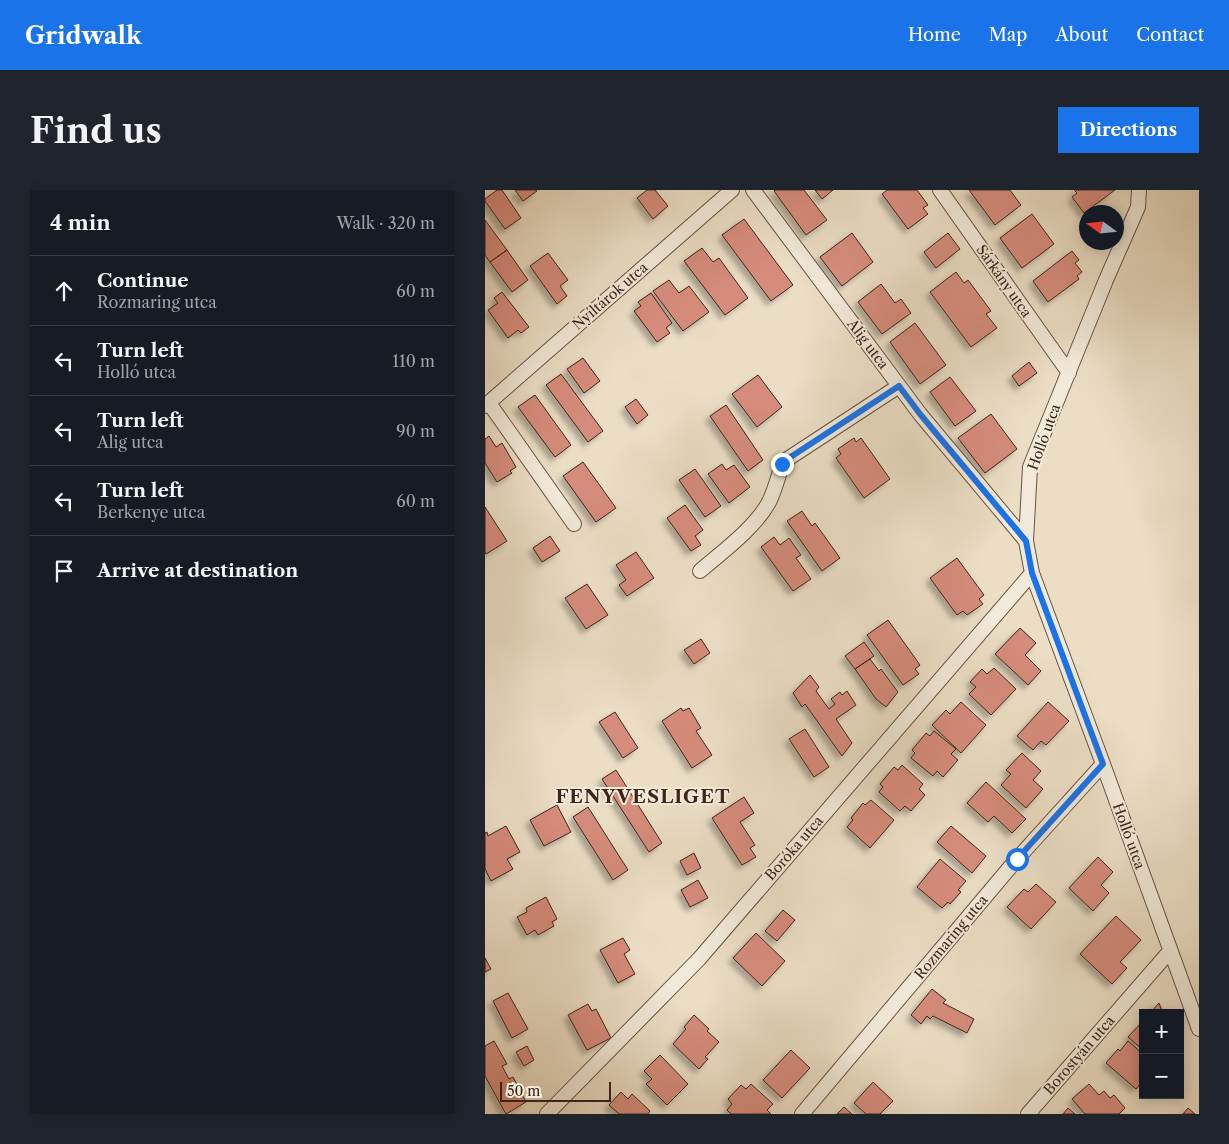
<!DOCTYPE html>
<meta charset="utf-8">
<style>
body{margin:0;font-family:"Libre Caslon Text",serif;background:#20242c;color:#f1f3f6}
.controls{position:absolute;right:15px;bottom:15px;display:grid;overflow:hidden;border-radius:0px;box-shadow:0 2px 12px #0003}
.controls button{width:45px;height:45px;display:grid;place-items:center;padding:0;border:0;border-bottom:1px solid #363941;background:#171b24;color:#f1f3f6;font:25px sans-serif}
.compass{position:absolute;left:594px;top:15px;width:45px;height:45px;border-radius:50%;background:#171b24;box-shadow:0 2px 12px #0003;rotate:285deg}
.scale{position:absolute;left:15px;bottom:12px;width:111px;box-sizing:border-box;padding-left:5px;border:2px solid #3e2419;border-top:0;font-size:14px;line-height:18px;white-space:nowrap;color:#3e2419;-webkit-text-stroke:4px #f2ead9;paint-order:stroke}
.stop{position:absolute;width:15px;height:15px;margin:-11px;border:4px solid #1a73e8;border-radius:50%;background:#fff}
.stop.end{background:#1a73e8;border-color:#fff;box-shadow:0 1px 5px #0008}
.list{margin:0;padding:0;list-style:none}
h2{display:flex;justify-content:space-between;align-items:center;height:65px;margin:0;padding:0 20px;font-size:21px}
h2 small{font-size:16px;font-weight:400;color:#9ea1a6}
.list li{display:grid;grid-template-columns:32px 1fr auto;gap:15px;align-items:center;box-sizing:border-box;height:70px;padding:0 20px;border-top:1px solid #363941}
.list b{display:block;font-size:19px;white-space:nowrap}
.list p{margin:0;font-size:16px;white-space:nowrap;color:#9ea1a6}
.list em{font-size:16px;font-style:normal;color:#9ea1a6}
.icon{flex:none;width:28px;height:28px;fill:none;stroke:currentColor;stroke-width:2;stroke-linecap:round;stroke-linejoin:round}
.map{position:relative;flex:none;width:714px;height:924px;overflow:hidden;border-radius:0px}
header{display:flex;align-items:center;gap:30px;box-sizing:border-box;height:70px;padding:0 25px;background:#1a73e8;color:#fff}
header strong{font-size:24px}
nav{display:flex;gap:28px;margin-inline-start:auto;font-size:18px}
.intro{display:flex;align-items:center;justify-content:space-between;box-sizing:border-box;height:120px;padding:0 30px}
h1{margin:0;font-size:35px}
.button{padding:12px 22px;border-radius:0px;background:#1a73e8;color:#fff;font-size:18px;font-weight:700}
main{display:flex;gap:30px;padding:0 30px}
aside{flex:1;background:#171b24;border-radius:0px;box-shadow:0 2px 12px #0003}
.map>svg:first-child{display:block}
.building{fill:#d68c7c;stroke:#3e2419;filter:url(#shadow)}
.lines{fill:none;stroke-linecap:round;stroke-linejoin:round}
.minor-casing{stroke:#695244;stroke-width:16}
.minor{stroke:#f2ead9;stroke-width:14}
.route{stroke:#1a73e8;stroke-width:6}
.labels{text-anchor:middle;stroke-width:4;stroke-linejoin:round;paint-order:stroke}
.street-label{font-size:14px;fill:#3e2419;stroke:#f2ead9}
.district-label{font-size:19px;font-weight:bold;letter-spacing:1px;fill:#3e2419;stroke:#f2ead9}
</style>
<header>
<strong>Gridwalk</strong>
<nav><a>Home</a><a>Map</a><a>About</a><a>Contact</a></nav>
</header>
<div class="intro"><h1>Find us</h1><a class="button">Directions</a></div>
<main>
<aside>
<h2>4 min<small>Walk · 320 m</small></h2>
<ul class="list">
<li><svg class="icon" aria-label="ahead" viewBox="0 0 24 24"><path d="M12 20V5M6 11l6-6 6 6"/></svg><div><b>Continue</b><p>Rozmaring utca</p></div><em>60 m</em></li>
<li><svg class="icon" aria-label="left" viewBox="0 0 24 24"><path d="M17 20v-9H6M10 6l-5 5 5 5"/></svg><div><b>Turn left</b><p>Holló utca</p></div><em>110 m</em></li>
<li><svg class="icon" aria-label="left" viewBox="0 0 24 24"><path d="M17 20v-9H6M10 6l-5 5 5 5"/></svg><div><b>Turn left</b><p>Alig utca</p></div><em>90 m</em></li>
<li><svg class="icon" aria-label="left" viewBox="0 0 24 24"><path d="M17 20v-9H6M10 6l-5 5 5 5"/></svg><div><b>Turn left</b><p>Berkenye utca</p></div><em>60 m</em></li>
<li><svg class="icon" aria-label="arrive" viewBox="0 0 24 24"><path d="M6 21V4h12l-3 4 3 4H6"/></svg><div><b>Arrive at destination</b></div></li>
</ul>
</aside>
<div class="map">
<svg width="714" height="924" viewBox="0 0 714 924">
<defs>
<filter id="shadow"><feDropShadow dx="-4.5" dy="4.5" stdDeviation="2.5" flood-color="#0004"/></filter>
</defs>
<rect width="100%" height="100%" fill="#ebdec5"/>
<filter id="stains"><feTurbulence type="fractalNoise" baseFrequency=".004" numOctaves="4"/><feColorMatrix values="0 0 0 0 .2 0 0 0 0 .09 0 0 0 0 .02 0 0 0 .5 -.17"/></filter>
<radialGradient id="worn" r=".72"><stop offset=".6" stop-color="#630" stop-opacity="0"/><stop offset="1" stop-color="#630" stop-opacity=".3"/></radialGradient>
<path class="building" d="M12,0H17L36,28L20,39L0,11V9Z
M30,0H51L52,1L38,11Z
M162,0H170L183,16L168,29L152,8Z
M290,0H319L342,30L321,45L289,1Z
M330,0H348L337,9Z
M402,0H432L443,15L438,18L443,24L423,39L397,4Z
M484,0H525L536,15L510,35Z
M589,0H630L599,23L587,7L592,3Z
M547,24L569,54L537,78L515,48Z
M259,29L308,95L286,111L237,45Z
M0,30L22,60L5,72L0,65Z
M367,43L388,72L357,96L335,67Z
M463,43L475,59L451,78L439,62Z
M217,58L228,72L234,68L263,108L240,125L199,71Z
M22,60L43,90L27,102L5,72Z
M587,61L594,70L590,73L597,82L592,86L594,89L563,112L548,91Z
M63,63L83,90L75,96L82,106L72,114L45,76Z
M471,82L479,93L483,90L506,121L501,124L512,138L486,157L445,102Z
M184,90L194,103L204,96L224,122L198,141L168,101Z
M396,94L410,113L416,109L426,123L397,144L373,112Z
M17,102L44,137L36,143L33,140L23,148L3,120L13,113L9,108Z
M166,103L187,133L181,138L185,143L172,152L149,121L156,116L153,112Z
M430,133L461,175L435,194L405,152Z
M98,168L115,191L99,203L82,179Z
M544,172L552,183L534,196L527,186Z
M76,184L118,241L103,252L61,195Z
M273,185L297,217L272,237L247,204Z
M465,187L491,221L470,236L445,202Z
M50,205L86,255L70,267L33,217Z
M151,209L163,225L152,234L140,217Z
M241,215L278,270L263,281L225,226Z
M506,224L532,259L500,283L473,248Z
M4,246L11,257L17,253L31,277L25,281L27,283L12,292L0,273V249Z
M369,248L371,252L376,248L405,289L379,308L351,268L356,264L353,259Z
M98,272L131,318L111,332L78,286Z
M237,274L241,280L249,275L265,297L244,313L223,284Z
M210,279L236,316L220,327L194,290Z
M200,315L218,340L210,346L216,355L206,361L182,328Z
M0,317L22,351L1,364L0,362Z
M317,321L327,336L330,333L355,368L337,381L302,331Z
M65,346L75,361L57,372L48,358Z
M289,347L295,355L304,348L316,365L311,368L326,389L308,401L276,357Z
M151,362L169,388L142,406L134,395L141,390L131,375Z
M472,368L499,405L494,409L498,414L482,425L478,421L472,425L445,388Z
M102,394L123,425L101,439L80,408Z
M403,430L435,475L430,479L434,484L418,495L382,445Z
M535,438L551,453L540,465L556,481L543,495L510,464Z
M216,449L225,463L209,474L199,460Z
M379,452L389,466L370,479L360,466Z
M385,469L394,481L396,479L413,502L401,517L391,509L370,479Z
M509,478L531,499L506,525L484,504L491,497L485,492L497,479L502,484Z
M325,485L334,497L331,501L344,519L350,514L346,509L355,502L357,505L362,501L371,515L351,529L367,553L357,566L320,514L317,517L308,503Z
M476,512L501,535L476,563L447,535L461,520L465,524Z
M563,512L584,531L561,555L556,551L548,560L532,546Z
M196,518L198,521L204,518L216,538L211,541L227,565L207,578L177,531Z
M130,522L153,558L138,568L114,532Z
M320,539L344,577L329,587L304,549Z
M449,541L471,559L466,564L473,570L458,587L452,581L448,586L426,568L430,563L427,560L441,543L445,546Z
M537,563L556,581L548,590L558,599L541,618L516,595L526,584L521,580Z
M417,575L438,594L434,599L440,605L426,621L420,616L415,621L394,602L398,597L395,594L409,577L413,580Z
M131,580L177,653L164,662L117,589Z
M501,592L541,629L527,643L509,626L503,632L482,613Z
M259,607L269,623L255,632L270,655L265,658L271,667L257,675L227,628Z
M386,610L409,630L385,658L362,637L368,630L366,628L378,613L380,615Z
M72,615L86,642L59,656L45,630Z
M103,617L143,680L128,690L88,627Z
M21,636L35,662L22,669L28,679L6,691L0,679V643L2,642L3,646Z
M466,636L501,666L487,683L452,652Z
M209,663L216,678L202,685L195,671Z
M613,667L628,682L616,695L624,703L608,721L584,698Z
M455,669L481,691L473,700L476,702L465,714L463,712L457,718L432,697Z
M213,690L223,708L205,717L196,700Z
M551,694L571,712L546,739L522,717L539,699L543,702Z
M61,707L72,729L67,732L69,736L53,745L50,740L42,745L32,727L42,722L41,718Z
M298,720L310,730L292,751L280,741Z
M631,726L656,750L635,772L642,778L627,794L595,764Z
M271,743L300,771L277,796L248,768Z
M138,748L145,760L139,764L150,784L133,793L115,760Z
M0,768L6,779L0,782Z
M447,799L461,810L458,813L489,829L482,843L448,826L445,829L442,826L436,834L426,825Z
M23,803L43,839L27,848L8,811Z
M674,813L678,823H665Z
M103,814L107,821L111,819L126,848L102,860L83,825Z
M209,825L224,839L222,841L234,852L220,867L223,869L214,879L188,854L201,839L199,837Z
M658,831V860L643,847Z
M9,851L22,874L17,876L24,889L28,887L41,912L21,924L0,886V856Z
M643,851L658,864V891L651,899L621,873L633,859L635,861Z
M42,856L49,870L39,876L31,862Z
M306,860L325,878L297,908L278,890Z
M175,865L203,894L182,915L161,894L167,889L159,881Z
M388,892L408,911L395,924H381L369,913Z
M266,894L288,914L282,920L286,924H246L242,920L247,914L243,909L256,895L261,899Z
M604,894L614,905L619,901L625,908L629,905L640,918L634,924H600L587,909Z
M136,902L143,909L147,904L165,921L163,924H134L124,915Z
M359,917L367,924H352Z
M583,918L590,924H578Z
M703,918L710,924H698Z"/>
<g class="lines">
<defs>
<path id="minor" d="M268,0L435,224L541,351
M455,0L584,183
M654,0L653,17L621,90L545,277L541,351L547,383L618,574L714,839
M4,213L89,334
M0,216L247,0
M215,381C237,362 270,338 284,312C290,300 293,287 297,275L301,270L414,196
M62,924L214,769L547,383
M317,924L532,669L618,574
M543,924L685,761"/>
</defs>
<use href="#minor" class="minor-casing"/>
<use href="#minor" class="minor"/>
</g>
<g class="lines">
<path class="route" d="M297,274L301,270L414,196L435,224L541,351L547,383L618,574L532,669"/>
</g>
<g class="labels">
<g class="street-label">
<text transform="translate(519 91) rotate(55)" y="5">Sárkány utca</text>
<text transform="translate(125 106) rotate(-41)" y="5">Nyíltárok utca</text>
<text transform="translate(383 154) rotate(53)" y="5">Alig utca</text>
<text transform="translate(559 247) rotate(-70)" y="5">Holló utca</text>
<text transform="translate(644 646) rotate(70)" y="5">Holló utca</text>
<text transform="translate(309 658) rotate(-49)" y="5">Boróka utca</text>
<text transform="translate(466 747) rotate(-50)" y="5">Rozmaring utca</text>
<text transform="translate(594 865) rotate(-49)" y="5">Borostyán utca</text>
</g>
<g class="district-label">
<text x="158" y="613">FENYVESLIGET</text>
</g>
</g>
<rect width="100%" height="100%" filter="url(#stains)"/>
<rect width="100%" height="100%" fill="url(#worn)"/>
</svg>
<div class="controls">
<button>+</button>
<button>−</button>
</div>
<svg class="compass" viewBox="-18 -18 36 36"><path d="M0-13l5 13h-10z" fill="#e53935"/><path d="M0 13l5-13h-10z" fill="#9ea1a6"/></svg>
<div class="scale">50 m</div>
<div class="stop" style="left:532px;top:669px"></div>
<div class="stop end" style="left:297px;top:274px"></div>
</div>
</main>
